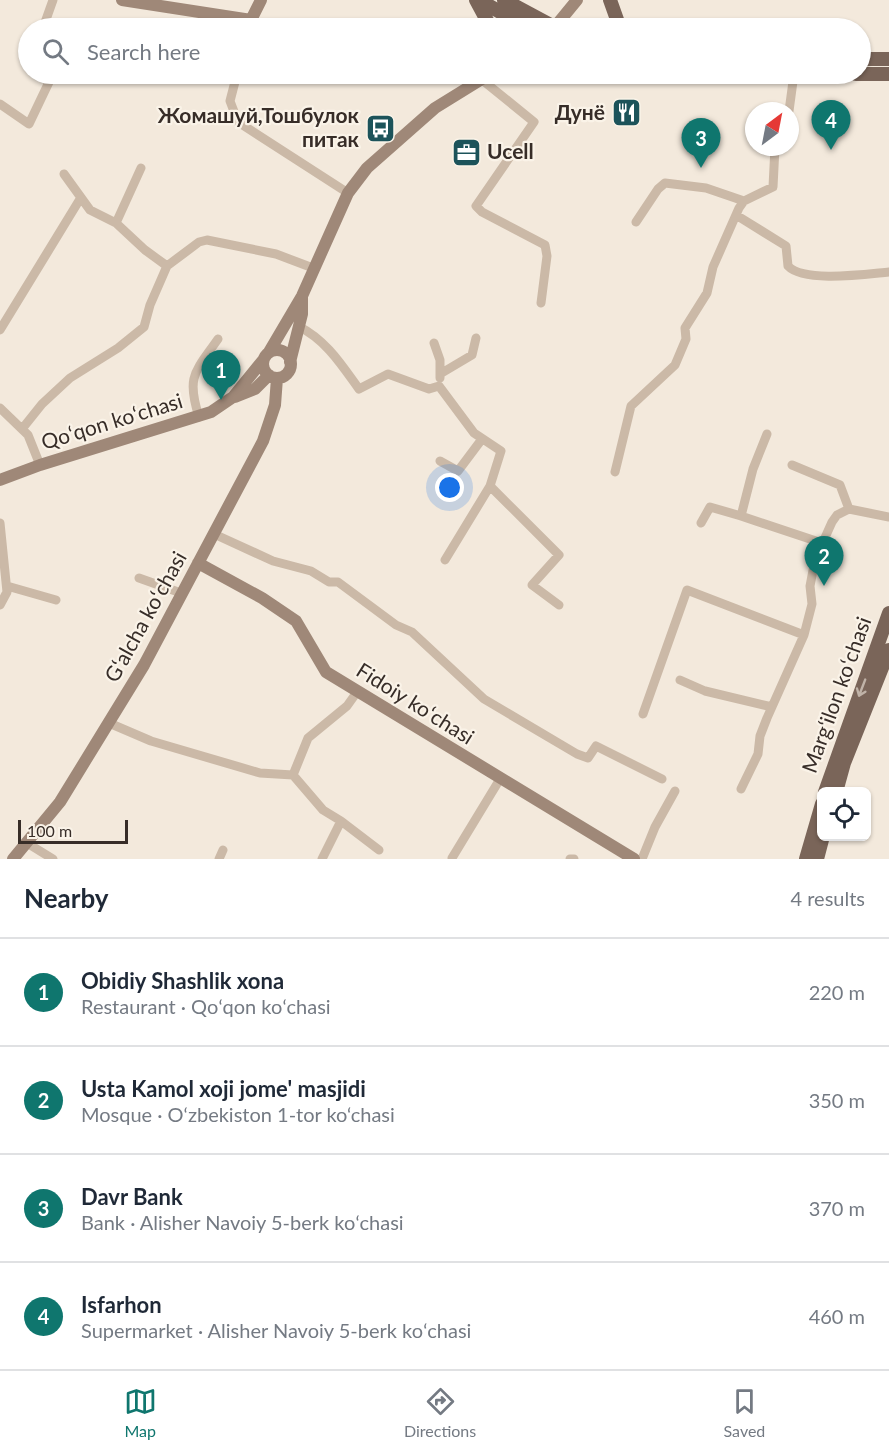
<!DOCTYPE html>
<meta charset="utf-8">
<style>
body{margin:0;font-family:Lato,sans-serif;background:#f6f6f7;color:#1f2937}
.controls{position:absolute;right:18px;bottom:18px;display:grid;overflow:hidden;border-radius:9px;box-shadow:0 2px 4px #0004}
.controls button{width:54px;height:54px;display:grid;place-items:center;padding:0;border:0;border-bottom:2px solid #e0e1e3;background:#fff;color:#1f2937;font:30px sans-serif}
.compass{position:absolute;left:745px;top:102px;width:54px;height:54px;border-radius:50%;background:#fff;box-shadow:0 2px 4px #0004;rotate:32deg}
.scale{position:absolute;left:18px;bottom:15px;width:110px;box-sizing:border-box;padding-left:6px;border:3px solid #372d28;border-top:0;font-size:16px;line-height:21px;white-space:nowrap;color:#372d28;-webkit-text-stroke:4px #faf3e8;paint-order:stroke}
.you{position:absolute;left:450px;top:488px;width:21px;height:21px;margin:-15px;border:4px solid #fff;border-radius:50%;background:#1a73e8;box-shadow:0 0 0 9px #1a73e833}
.badge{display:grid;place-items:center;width:39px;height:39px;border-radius:50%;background:#0f766e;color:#fff;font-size:20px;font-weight:700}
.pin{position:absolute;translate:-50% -50px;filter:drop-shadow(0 2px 3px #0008)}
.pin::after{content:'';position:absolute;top:32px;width:21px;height:18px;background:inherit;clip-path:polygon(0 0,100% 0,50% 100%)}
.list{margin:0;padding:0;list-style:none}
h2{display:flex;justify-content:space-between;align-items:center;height:78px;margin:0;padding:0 24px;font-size:26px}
h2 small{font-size:20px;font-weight:400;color:#747a83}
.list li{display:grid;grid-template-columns:39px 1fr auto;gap:18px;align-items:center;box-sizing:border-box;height:108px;padding:0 24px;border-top:2px solid #e0e1e3}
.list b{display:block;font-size:22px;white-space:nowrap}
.list p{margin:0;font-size:20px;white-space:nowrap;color:#747a83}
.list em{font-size:20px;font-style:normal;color:#747a83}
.icon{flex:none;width:33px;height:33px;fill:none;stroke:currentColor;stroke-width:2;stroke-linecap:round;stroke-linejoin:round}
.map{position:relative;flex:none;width:889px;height:859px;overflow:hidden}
.search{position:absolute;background:#fff;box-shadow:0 2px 4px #0004;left:18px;right:18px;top:18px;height:66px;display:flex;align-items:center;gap:15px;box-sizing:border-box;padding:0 21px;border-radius:33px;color:#747a83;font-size:22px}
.sheet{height:510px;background:#fff}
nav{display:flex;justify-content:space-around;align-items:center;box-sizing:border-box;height:84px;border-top:2px solid #e0e1e3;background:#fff;font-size:16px;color:#747a83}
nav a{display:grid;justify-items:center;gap:3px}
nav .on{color:#0f766e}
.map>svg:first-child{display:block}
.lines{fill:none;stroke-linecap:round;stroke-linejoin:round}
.street{stroke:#cbb9a7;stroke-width:9}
.secondary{stroke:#9f8878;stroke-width:12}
.primary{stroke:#7a6559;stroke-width:14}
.oneway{stroke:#c0b3a8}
.labels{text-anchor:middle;stroke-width:4.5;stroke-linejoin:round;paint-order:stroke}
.poi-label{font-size:21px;font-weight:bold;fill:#372d28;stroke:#faf3e8;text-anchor:end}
.street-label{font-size:21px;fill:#372d28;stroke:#faf3e8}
</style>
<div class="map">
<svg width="889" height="859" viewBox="0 0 889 859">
<rect width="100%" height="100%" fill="#f3e9dc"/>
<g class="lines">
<path class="street" d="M43,28L53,0
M237,74L230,101L238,122L348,193
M481,79L534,122L476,206L482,212L545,245L547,256L541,303
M0,104L29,124L50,80L65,74L82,77
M789,111L794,74
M64,174L90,210L116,223L145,250L167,266L199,242L207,240L276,254L313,268
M736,215L786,246L788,266C804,283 866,274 889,272
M636,222L658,189L665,183L706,188L744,201
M116,223L141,168
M298,326C326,340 341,364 359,389L388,374L429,389L439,386L474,433L501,451L490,486L559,555L532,585L559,605
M0,330L80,199
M434,343L440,360V378
M440,374L472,355L476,338
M0,408L28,435L40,465
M199,417C186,376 195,372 218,339
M22,429L42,404L70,378L118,348L144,327L150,305L167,266
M767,434L753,469L741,516L822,543
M440,461L458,471L482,439
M792,465L840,485L849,509
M615,472L631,406L675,365L686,339L685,328L707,293L713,267L739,208L744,201L773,187L775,147
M0,523L7,592L0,605
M701,523L710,507L741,516
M214,534L273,561L311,571L329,582H338L396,625L412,632L484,699L577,754L588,758L596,746L662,779
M445,560L490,486
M139,578L181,593
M7,586L56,600
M680,680L705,691L772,707
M643,714L687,590L804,635
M109,723L151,741L260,773L293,775L308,738L347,706L357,692
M293,775L323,810L341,821L322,859
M741,789L758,754L760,736L767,718L804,635L812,604L810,586L815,560L832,522L837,515L849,509L889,517
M341,821L379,850
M27,843L53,859
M452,858L500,779
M219,859L223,850
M570,859H574
M642,859L655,827L675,791"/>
<path class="secondary" d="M122,0L251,20L261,0
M554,28L577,0
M263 364a14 14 0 1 1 28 0a14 14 0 1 1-28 0Z
M269,352L302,296L348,193L367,168L435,108L490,74
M290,362L302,314V296
M235,397L255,389L269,375
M0,480L40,465L211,412L233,397L264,359
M198,563L262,598L296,621L326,672L634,859
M13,859L60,802L144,665L263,441L275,405L277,378"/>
<path class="primary" d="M476,0L491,28
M479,0L528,28
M504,0L556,28
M610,0L620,28
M860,59H889
M856,74H889
M488,75V74
M825,792L889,613
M836,792L844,763L889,650
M806,859L822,804
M817,859L823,836"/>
</g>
<defs><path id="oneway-shaft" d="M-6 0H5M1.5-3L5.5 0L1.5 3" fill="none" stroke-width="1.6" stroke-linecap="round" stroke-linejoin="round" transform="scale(1.5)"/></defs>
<use class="oneway" href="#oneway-shaft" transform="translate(862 688) rotate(111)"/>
<defs>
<symbol id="restaurant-square" viewBox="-11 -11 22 22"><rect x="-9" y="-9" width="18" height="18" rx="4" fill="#1c535a" stroke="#faf3e8"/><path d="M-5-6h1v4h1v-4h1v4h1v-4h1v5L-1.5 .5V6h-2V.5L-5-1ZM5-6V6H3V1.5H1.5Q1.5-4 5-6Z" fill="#fff"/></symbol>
<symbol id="bus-square" viewBox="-11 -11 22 22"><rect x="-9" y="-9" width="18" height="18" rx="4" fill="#1c535a" stroke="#faf3e8"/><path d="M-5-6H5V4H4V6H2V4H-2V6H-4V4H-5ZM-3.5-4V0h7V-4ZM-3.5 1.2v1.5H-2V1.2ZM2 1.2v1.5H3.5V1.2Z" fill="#fff"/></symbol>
<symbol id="office-square" viewBox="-11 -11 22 22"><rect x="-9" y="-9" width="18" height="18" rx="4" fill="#1c535a" stroke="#faf3e8"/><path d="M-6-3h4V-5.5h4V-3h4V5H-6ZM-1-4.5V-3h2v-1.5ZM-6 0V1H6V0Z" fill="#fff"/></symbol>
</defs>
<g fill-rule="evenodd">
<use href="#restaurant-square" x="610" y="96" width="33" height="33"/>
<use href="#bus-square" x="364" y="112" width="33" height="33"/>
<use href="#office-square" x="450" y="136" width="33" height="33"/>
</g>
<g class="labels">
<g class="poi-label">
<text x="605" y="120">Дунё</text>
<text x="359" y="123">Жомашуй,Тошбулок<tspan x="359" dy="24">питак</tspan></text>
<text x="487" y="159" text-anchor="start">Ucell</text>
</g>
<g class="street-label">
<text transform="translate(112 422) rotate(-17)" y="7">Qoʻqon koʻchasi</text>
<text transform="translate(146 617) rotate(-61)" y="7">Gʻalcha koʻchasi</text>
<text transform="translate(837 695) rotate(-70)" y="7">Margʻilon koʻchasi</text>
<text transform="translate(415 704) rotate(32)" y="7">Fidoiy koʻchasi</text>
</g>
</g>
</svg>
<div class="controls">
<button><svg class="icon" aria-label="locate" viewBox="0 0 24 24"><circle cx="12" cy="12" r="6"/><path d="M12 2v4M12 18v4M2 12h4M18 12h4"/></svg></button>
</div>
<svg class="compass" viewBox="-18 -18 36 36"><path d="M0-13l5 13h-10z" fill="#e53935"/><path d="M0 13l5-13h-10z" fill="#747a83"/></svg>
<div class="scale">100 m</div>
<div class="you"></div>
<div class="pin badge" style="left:221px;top:400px">1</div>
<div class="pin badge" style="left:824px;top:586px">2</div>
<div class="pin badge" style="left:701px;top:168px">3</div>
<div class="pin badge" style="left:831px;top:150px">4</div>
<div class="search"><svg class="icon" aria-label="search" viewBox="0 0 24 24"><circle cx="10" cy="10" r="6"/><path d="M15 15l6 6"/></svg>Search here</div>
</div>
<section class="sheet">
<h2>Nearby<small>4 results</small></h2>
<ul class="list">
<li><span class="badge">1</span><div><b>Obidiy Shashlik xona</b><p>Restaurant · Qoʻqon koʻchasi</p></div><em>220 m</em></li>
<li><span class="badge">2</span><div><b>Usta Kamol xoji jome' masjidi</b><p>Mosque · O‘zbekiston 1-tor ko‘chasi</p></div><em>350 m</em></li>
<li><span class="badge">3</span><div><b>Davr Bank</b><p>Bank · Alisher Navoiy 5-berk koʻchasi</p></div><em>370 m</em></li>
<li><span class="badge">4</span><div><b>Isfarhon</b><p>Supermarket · Alisher Navoiy 5-berk koʻchasi</p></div><em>460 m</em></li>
</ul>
</section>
<nav>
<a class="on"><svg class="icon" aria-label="map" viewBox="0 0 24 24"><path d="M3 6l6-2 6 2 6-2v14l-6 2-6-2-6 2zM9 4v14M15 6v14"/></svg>Map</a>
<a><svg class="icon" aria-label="directions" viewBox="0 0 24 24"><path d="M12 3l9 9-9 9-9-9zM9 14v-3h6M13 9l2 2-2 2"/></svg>Directions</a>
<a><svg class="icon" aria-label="saved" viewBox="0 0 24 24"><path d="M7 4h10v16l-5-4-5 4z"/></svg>Saved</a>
</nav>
